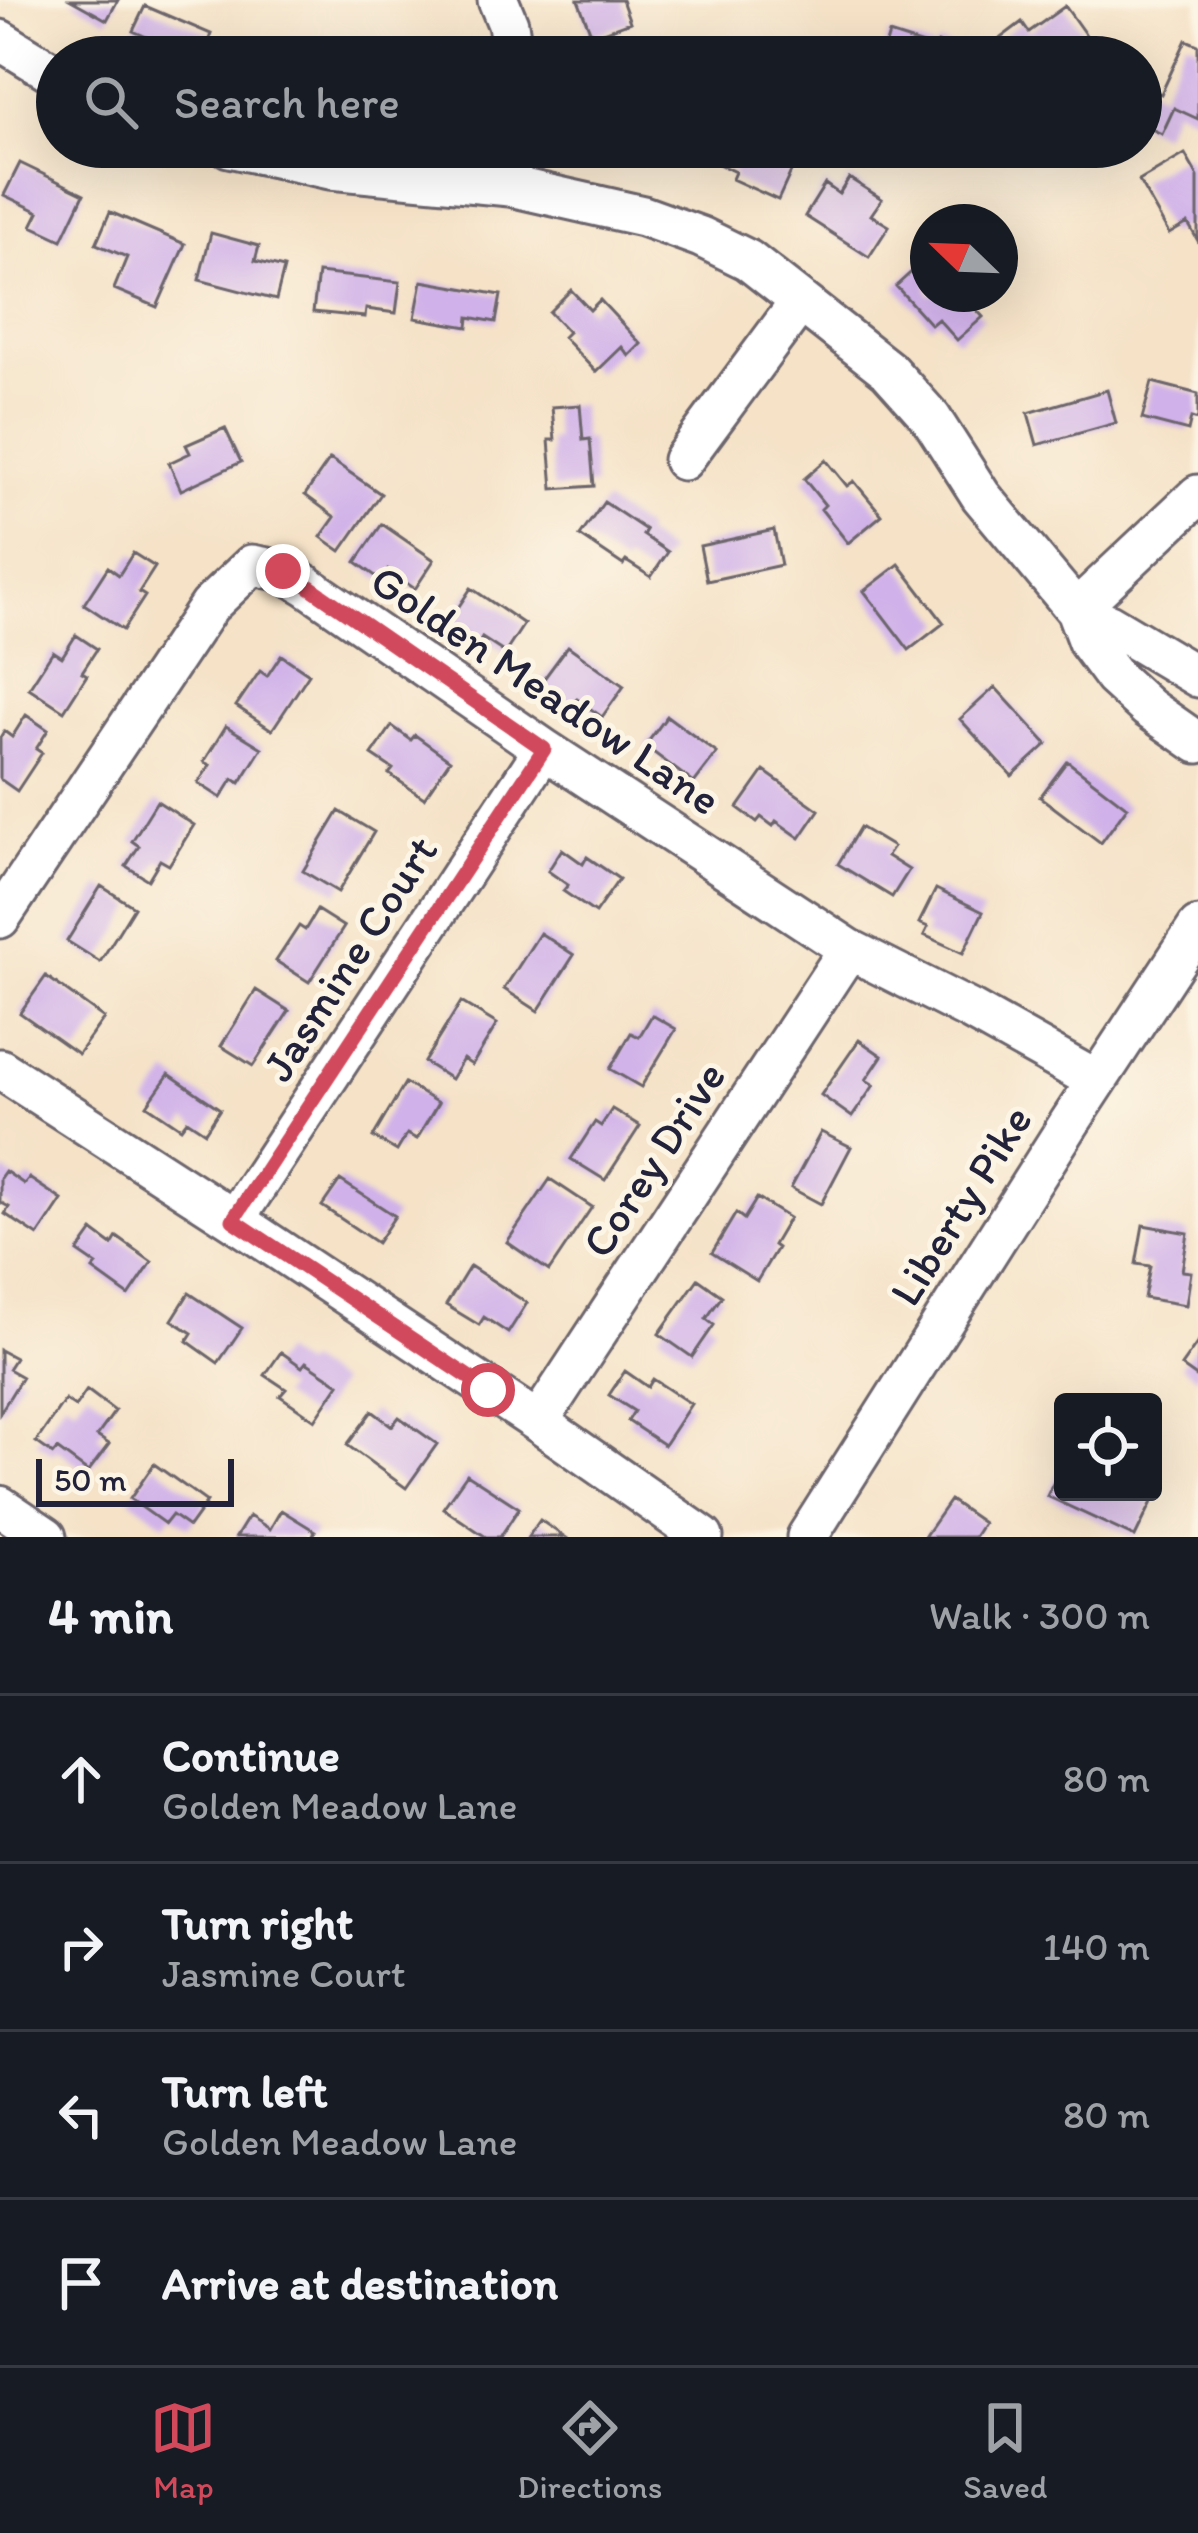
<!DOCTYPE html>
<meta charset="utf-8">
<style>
body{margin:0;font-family:Itim,sans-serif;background:#242831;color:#f1f3f6}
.controls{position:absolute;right:36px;bottom:36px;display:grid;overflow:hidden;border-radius:12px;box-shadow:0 12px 48px #0002}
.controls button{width:108px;height:108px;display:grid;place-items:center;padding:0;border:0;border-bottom:3px solid #363941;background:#171b24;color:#f1f3f6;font:60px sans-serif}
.compass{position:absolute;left:910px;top:204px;width:108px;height:108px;border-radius:50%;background:#171b24;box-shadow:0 12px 48px #0002;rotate:293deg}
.scale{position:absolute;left:36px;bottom:30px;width:198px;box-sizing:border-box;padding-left:12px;border:6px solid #22223b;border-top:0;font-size:33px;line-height:42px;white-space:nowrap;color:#22223b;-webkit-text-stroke:9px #fcf5e5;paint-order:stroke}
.stop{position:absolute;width:36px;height:36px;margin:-27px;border:9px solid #d1495b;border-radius:50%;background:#fff}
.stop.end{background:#d1495b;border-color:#fff;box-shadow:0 3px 12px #0008}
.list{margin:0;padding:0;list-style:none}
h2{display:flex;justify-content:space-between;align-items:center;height:156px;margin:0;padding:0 48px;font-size:51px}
h2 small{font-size:39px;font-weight:400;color:#9ea1a6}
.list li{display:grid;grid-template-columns:78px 1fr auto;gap:36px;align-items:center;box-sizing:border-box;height:168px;padding:0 48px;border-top:3px solid #363941}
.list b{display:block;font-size:45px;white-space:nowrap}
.list p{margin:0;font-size:39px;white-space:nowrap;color:#9ea1a6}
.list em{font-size:39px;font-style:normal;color:#9ea1a6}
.icon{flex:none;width:66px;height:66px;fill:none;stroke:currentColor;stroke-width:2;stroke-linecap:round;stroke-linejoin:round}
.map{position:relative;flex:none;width:1198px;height:1537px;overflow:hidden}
.search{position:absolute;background:#171b24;box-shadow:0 12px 48px #0002;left:36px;right:36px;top:36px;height:132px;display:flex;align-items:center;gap:30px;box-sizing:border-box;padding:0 42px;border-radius:66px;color:#9ea1a6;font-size:45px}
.sheet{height:828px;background:#171b24}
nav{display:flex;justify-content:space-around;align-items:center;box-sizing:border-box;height:168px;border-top:3px solid #363941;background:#171b24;font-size:33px;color:#9ea1a6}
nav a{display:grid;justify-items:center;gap:6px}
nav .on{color:#d1495b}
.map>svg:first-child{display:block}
.building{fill:#d0b1e9}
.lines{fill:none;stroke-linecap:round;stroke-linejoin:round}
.minor-casing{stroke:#6c656c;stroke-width:45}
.minor{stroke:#fff;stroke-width:39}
.route{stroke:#d1495b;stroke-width:15}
.labels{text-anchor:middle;stroke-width:10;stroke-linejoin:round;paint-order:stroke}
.street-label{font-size:45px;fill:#22223b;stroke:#fcf5e5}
</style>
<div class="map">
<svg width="1198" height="1537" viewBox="0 0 1198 1537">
<rect width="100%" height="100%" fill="#fcf5e5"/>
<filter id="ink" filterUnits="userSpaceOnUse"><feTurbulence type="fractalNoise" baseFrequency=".00833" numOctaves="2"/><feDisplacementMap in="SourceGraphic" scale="24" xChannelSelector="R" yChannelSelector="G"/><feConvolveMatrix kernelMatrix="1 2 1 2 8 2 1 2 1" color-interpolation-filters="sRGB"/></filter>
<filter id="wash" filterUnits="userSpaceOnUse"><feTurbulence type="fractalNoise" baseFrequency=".004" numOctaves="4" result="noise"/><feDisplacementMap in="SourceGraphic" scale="48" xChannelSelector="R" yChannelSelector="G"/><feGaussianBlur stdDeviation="2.7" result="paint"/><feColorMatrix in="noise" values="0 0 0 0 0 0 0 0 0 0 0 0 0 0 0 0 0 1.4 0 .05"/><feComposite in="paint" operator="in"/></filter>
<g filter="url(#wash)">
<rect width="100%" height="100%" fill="#f5e2c7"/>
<g id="blocks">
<path class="building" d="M71,0H118L107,20Z
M578,0H622L630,22L592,36Z
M145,6L211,34L202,57H180L156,46L158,42L133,31Z
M1065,6L1092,44L1073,57H1010L998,40L1022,22L1029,32Z
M889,34L936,49L938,43L965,51L963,57H882Z
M236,40L293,56V57H231Z
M1186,40L1198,45V119L1174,108L1162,134L1141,124V98L1146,87L1161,94Z
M420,41L427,57H385Z
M713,147H755L794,165L778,200L732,179L735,172L708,159Z
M1185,154L1198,177V241L1188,223L1169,234L1139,181Z
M20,163L84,194L62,240L32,226L39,212L4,195Z
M849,178L882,199L871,215L889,226L869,257L805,216L825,184L839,194Z
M110,212L185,244L157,307L114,289L127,257L96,244Z
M211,233L259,246L255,261L284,268L276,300L199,280Z
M928,257V294H962L983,317L957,340L938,319L931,325L896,286Z
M318,273L400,282L396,313L366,309L365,317L313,312Z
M422,281L501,295L496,322L469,317L468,327L415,318Z
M571,290L590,310L600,300L641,344L629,356L622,347L596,372L563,337L568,332L549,312Z
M1152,382L1198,394V420L1191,418L1188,431L1142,419Z
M1107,390L1116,423L1037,445L1028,413Z
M580,405L583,440L590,439L594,486L553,489L549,440H555L552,407Z
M225,428L241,462L181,490L169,463L190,453L186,445Z
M330,459L381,494L341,551L321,537L335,517L305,495Z
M826,460L847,486L854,481L882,515L848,543L821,509L825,505L804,479Z
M604,502L646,530L643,535L668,552L651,577L626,561L623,565L580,536Z
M382,524L434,560L415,589L388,570L381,580L356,562Z
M774,530L781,565L707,581L700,546Z
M133,553L155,567L139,592L145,596L123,630L84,604L108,567L119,575Z
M899,564L944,623L909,650L864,591Z
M471,588L524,624L505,653L482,638L477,647L446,626Z
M76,635L97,649L82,672L87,675L64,711L29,688L53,651L62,657Z
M568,646L624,686L602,717L577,699L571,706L540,684Z
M281,655L309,674L272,730L236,706L260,671L267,676Z
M995,687L1047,744L1012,776L960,719Z
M26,715L48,730L36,749L42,753L17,791L0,779V738L4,731L12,737Z
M667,716L717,753L694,783L645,746Z
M226,726L262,748L240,783L233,779L221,798L198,783L210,765L204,762Z
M392,726L411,740L415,735L450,760L424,798L389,774L393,769L372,755Z
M1067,761L1127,807L1101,843L1040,797Z
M764,771L819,810L800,838L776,821L773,826L761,817L757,822L738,808Z
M157,801L194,825L169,865L160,860L148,880L126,866L139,846L132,841Z
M339,811L374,832L338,892L303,871Z
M860,827L893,847L887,856L909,870L892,897L838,864Z
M562,849L583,864L587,857L619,879L595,913L563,891L568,885L548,871Z
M101,886L134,907L100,962L67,941Z
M936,889L983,912L963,953L924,935L928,927L919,923Z
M317,910L344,927L309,982L276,961L299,926L305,930Z
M540,933L574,955L538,1011L504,989Z
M46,976L104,1018L78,1054L20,1013Z
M256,990L289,1011L253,1066L221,1046Z
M461,1002L497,1024L472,1065L463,1059L451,1079L424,1062Z
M652,1015L676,1029L641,1087L610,1069L631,1033L639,1037Z
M859,1040L882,1056L866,1080L874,1085L852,1117L821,1095Z
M169,1074L220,1109L205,1132L187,1120L181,1128L147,1105Z
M405,1083L438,1103L417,1139L407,1134L397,1151L373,1137Z
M612,1109L640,1126L605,1180L571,1159L595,1122L601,1126Z
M821,1132L851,1147L821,1204L791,1188Z
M5,1171L24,1184L29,1178L62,1200L38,1236L5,1214L9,1207L0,1202V1178Z
M550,1179L592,1207L549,1271L507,1242Z
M340,1180L395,1216L377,1243L322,1206Z
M757,1198L789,1218L773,1245L777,1248L757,1281L712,1253L736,1213L744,1219Z
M1143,1225L1188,1233L1182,1271L1191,1272L1186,1305L1144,1298L1150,1266L1136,1264Z
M93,1231L112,1245L117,1237L152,1262L129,1296L93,1270L97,1265L78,1252Z
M470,1266L527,1303L508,1333L484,1317L479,1325L446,1305Z
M698,1279L722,1296L706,1319L714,1325L692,1357L659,1334Z
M189,1293L242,1328L218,1363L187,1341L192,1333L172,1320Z
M1198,1342V1378L1181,1366Z
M0,1350L15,1358L8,1369L22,1377L0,1413Z
M281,1352L302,1367L306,1362L339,1384L315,1420L280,1396L286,1389L265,1375Z
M625,1371L648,1387L653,1379L691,1404L664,1445L628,1421L634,1411L609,1395Z
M87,1390L115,1411L97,1436L109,1444L88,1472L57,1449L53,1454L36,1442L65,1400L75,1407Z
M372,1411L392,1426L399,1417L437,1444L406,1488L347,1445Z
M1063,1463V1492H1147L1155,1496L1135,1537L1047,1496Z
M154,1464L207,1502L189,1527L172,1515L165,1524L130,1499Z
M467,1474L519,1508L500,1537H486L443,1508Z
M950,1500L983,1523L974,1537H924Z
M281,1510L315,1531L312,1537H236L249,1516L270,1529Z
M540,1520L565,1537H528Z"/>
</g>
</g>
<g filter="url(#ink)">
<use href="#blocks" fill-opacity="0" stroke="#6c656c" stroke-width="3"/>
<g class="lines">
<defs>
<path id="minor" d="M498,0L508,24L513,57
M0,40L57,75
M229,147L330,169L510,186L643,216L701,237L748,260L888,370L931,418L981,496L1076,610L1088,642L1114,677L1148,708L1198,743
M510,186L512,147
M683,460L800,302
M1076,610L1198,495
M1076,610L1109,624L1198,677
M0,918L209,606L252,565L283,571L306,585L544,749L849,949L972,1011L1097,1081
M0,1069L234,1220L538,1422L703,1537
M234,1220L544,749
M538,1422L849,949
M0,1506L46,1537
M807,1537L1070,1122L1198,927"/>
</defs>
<use href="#minor" class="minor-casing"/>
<use href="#minor" class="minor"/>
</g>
</g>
<g class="lines" filter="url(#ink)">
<path class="route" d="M283,571L307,585L544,749L233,1220L488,1390"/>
</g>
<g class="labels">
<g class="street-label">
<text transform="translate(546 689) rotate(34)" y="16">Golden Meadow Lane</text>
<text transform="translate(349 958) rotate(-57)" y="16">Jasmine Court</text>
<text transform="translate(653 1159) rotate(-57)" y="16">Corey Drive</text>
<text transform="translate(960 1205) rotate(-58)" y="16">Liberty Pike</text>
</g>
</g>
</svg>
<div class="controls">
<button><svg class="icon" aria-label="locate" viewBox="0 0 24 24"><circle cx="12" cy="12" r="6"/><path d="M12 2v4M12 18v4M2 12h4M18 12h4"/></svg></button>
</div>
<svg class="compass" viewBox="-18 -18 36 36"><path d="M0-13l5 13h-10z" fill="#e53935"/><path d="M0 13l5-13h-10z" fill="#9ea1a6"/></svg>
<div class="scale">50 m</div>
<div class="stop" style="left:488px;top:1390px"></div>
<div class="stop end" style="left:283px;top:571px"></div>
<div class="search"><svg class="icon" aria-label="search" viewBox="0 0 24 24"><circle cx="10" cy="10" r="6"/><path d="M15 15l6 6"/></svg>Search here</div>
</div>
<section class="sheet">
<h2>4 min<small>Walk · 300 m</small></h2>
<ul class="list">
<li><svg class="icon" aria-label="ahead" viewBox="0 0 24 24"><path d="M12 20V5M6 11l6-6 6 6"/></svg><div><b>Continue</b><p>Golden Meadow Lane</p></div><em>80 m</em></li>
<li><svg class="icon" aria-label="right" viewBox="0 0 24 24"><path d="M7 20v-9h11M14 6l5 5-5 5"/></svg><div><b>Turn right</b><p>Jasmine Court</p></div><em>140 m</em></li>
<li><svg class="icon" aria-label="left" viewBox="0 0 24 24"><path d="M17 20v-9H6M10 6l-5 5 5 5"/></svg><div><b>Turn left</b><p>Golden Meadow Lane</p></div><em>80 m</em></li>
<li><svg class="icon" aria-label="arrive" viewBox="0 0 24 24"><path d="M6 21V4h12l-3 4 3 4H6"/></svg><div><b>Arrive at destination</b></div></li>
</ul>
</section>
<nav>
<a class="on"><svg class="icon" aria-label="map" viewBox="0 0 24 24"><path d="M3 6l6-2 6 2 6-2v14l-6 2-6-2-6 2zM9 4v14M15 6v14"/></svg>Map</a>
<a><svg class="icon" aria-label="directions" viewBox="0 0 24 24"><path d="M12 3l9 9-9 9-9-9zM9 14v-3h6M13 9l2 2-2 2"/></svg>Directions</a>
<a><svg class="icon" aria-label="saved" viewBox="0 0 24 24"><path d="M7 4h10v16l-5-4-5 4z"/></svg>Saved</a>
</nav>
